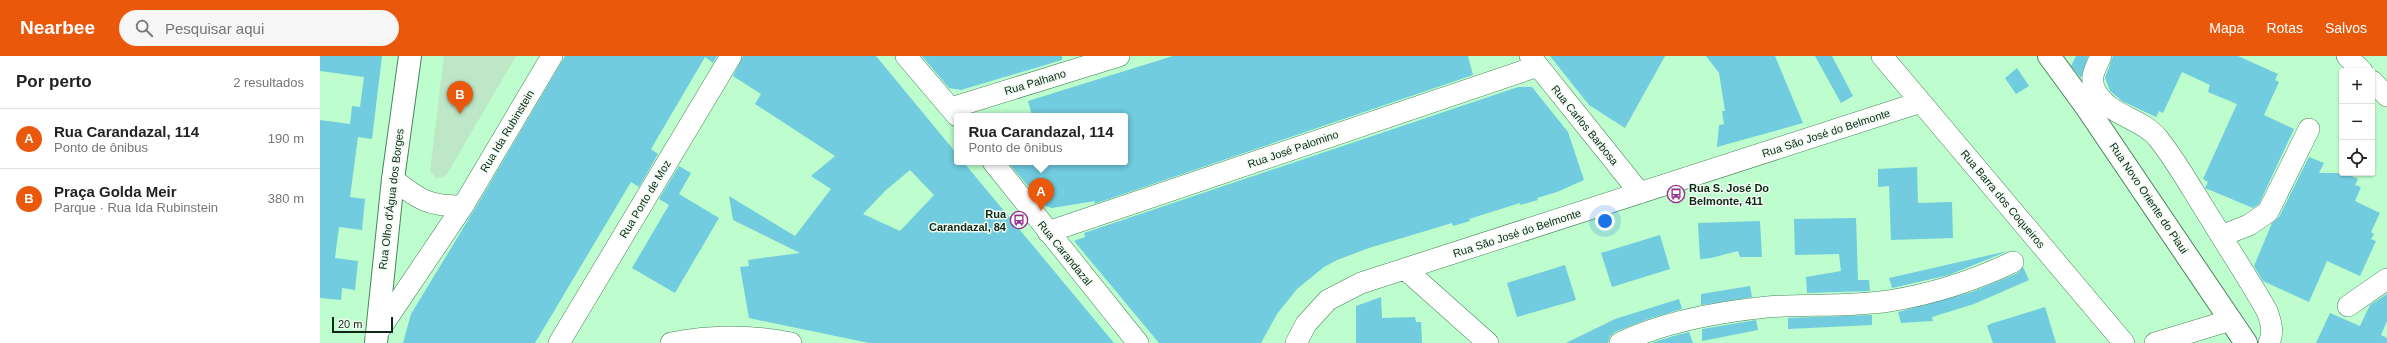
<!DOCTYPE html>
<html lang="pt">
<meta charset="utf-8">
<style>
body{margin:0;font-family:Arial,sans-serif;background:#f6f6f6;color:#222}
.controls{position:absolute;right:12px;top:12px;display:grid;overflow:hidden;border-radius:4px;box-shadow:0 1px 3px #0004}
.controls button{width:36px;height:36px;display:grid;place-items:center;padding:0;border:0;border-bottom:1px solid #e0e0e0;background:#fff;color:#222;font:20px sans-serif}
.scale{position:absolute;left:12px;bottom:10px;width:61px;box-sizing:border-box;padding-left:4px;border:2px solid #0e2716;border-top:0;font-size:11px;line-height:14px;white-space:nowrap;color:#0e2716;-webkit-text-stroke:3px #f0fcf2;paint-order:stroke}
.you{position:absolute;left:1285px;top:165px;width:14px;height:14px;margin:-10px;border:3px solid #fff;border-radius:50%;background:#1a73e8;box-shadow:0 0 0 6px #1a73e833}
.badge{display:grid;place-items:center;width:26px;height:26px;border-radius:50%;background:#ea580c;color:#fff;font-size:13px;font-weight:700}
.pin{position:absolute;translate:-50% -33px;filter:drop-shadow(0 1px 2px #0008)}
.pin::after{content:'';position:absolute;top:21px;width:14px;height:12px;background:inherit;clip-path:polygon(0 0,100% 0,50% 100%)}
.popup{position:absolute;left:634px;top:57px;width:174px;height:52px;box-sizing:border-box;display:grid;place-content:center;border-radius:4px;background:#fff;filter:drop-shadow(0 1px 3px #0005);font-size:13px;white-space:nowrap;color:#767676}
.popup b{font-size:15px;color:#222}
.popup::after{content:'';position:absolute;left:50%;top:100%;margin-left:-8px;border:8px solid transparent;border-top-color:#fff}
.list{margin:0;padding:0;list-style:none}
h2{display:flex;justify-content:space-between;align-items:center;height:52px;margin:0;padding:0 16px;font-size:17px}
h2 small{font-size:13px;font-weight:400;color:#767676}
.list li{display:grid;grid-template-columns:26px 1fr auto;gap:12px;align-items:center;box-sizing:border-box;height:60px;padding:0 16px;border-top:1px solid #e0e0e0}
.list b{display:block;font-size:15px;white-space:nowrap}
.list p{margin:0;font-size:13px;white-space:nowrap;color:#767676}
.list em{font-size:13px;font-style:normal;color:#767676}
.icon{flex:none;width:22px;height:22px;fill:none;stroke:currentColor;stroke-width:2;stroke-linecap:round;stroke-linejoin:round}
.map{position:relative;flex:none;width:2067px;height:287px;overflow:hidden}
header{display:flex;align-items:center;gap:24px;box-sizing:border-box;height:56px;padding:0 20px;background:#ea580c;color:#fff}
header strong{font-size:19px}
nav{display:flex;gap:22px;margin-inline-start:auto;font-size:14px}
.search{width:280px;height:36px;background:#f6f6f6;display:flex;align-items:center;gap:10px;box-sizing:border-box;padding:0 14px;border-radius:22px;color:#767676;font-size:15px}
main{display:flex}
aside{flex:1;background:#fff}
.map>svg:first-child{display:block}
.green{fill:#bee7c7}
.building{fill:#70ccde;fill-rule:evenodd}
.lines{fill:none;stroke-linecap:round;stroke-linejoin:round}
.minor-casing{stroke:#49855b;stroke-width:22}
.tertiary-casing{stroke:#49855b;stroke-width:24}
.secondary-casing{stroke:#49855b;stroke-width:24}
.minor{stroke:#fff;stroke-width:21}
.tertiary{stroke:#fff;stroke-width:22}
.secondary{stroke:#fff;stroke-width:22}
.labels{text-anchor:middle;stroke-width:3;stroke-linejoin:round;paint-order:stroke}
.street-label{font-size:11px;fill:#0e2716;stroke:#f0fcf2}
.poi-label{font-size:11px;font-weight:bold;fill:#0e2716;stroke:#f0fcf2;text-anchor:start}
</style>
<header>
<strong>Nearbee</strong>
<div class="search"><svg class="icon" aria-label="search" viewBox="0 0 24 24"><circle cx="10" cy="10" r="6"/><path d="M15 15l6 6"/></svg>Pesquisar aqui</div>
<nav><a>Mapa</a><a>Rotas</a><a>Salvos</a></nav>
</header>
<main>
<aside>
<h2>Por perto<small>2 resultados</small></h2>
<ul class="list">
<li><span class="badge">A</span><div><b>Rua Carandazal, 114</b><p>Ponto de ônibus</p></div><em>190 m</em></li>
<li><span class="badge">B</span><div><b>Praça Golda Meir</b><p>Parque · Rua Ida Rubinstein</p></div><em>380 m</em></li>
</ul>
</aside>
<div class="map">
<svg width="2067" height="287" viewBox="0 0 2067 287">
<rect width="100%" height="100%" fill="#befdcd"/>
<path class="green" d="M124,0H196L127,118L123,121L116,122L110,115Z"/>
<path class="building" d="M0,0H62L52,83L38,81L30,141L45,143L42,174L19,171L15,202L38,205L35,234L22,232L21,244L0,242V64L30,68L32,50L40,51L44,21L0,15Z
M245,0H397L393,7L385,1L331,93L338,98L319,131L311,126L215,287H83L91,258L153,156Z
M423,0H556L637,98V106L645,108L794,287H549L429,262L420,211L429,210L428,204L480,197L413,164L409,140L475,180L511,133L491,120L515,100L435,48L441,38L413,20ZM590,114L614,139L580,175L543,158L565,135Z
M602,0H742V4L641,34L629,32Z
M853,0H1148L1153,19L774,148L775,145L732,152L725,150L688,106H805V60H712L708,45Z
M1230,0H1345L1305,72L1269,49Z
M1386,0H1455L1483,67L1397,91L1399,69L1404,68L1402,55H1405L1399,17Z
M1495,0H1512L1533,40L1521,47Z
M1756,0H1768L1761,22L1751,10Z
M1793,0H1918L1958,18L1955,24L1959,26L1944,59L1974,73L1939,148L1933,152L1885,132L1888,126L1883,123L1917,48L1888,36L1890,29L1862,16L1843,57L1839,55L1836,61L1802,45L1790,35L1785,22Z
M1697,12L1709,30L1696,38L1685,22Z
M1198,31H1212L1248,76L1264,124L1237,136L1217,142L1218,144L1200,149V147L1149,163L1150,165L1133,170L1132,167L1049,192L1017,204L1004,211L977,233L957,258L941,287H839L754,185L765,181L764,177Z
M1989,101L2004,107L1999,117H2025L2038,123L2035,129L2041,131L2035,145L2060,157L2051,176L2054,178L2051,183L2056,185L2040,220L2007,205L1989,246L1943,225L1934,210L1952,167L1959,161Z
M359,110L371,117L359,138L399,162L355,237L312,212L349,149L339,143Z
M1597,111L1598,147L1632,146L1633,182L1571,184L1569,130L1558,131V113Z
M1536,162L1538,224H1549L1550,235L1487,237L1486,221L1521,215L1519,198L1475,199L1474,163Z
M1440,165L1442,201H1420L1418,195L1391,202L1380,203L1378,167Z
M1340,179L1350,213L1292,231L1281,197Z
M1688,195L1629,219L1572,232L1569,222Z
M1245,209L1256,244L1197,261L1187,227Z
M1703,211L1709,224L1654,248L1612,261L1613,265L1581,267L1578,256L1652,236L1698,217Z
M1430,230L1432,241L1381,249V238Z
M2067,238V265L2061,279L2067,282V287H1996L2010,257L2040,270L2050,249Z
M1061,241L1062,262L1095,261L1096,266H1101L1102,287H1036V250Z
M1359,243L1362,253L1331,262L1295,276L1290,280L1288,287H1246L1295,263Z
M1725,251L1736,287H1673L1667,270L1670,268Z
M1552,259V269L1468,273V262Z
M1436,264L1438,274L1382,285V273Z
M1369,276L1373,287H1331L1357,279Z"/>
<g class="lines">
<defs>
<path id="minor" d="M586,0L637,60
M1210,0L1320,137
M1562,0L1804,287
M1781,0C1776,11 1769,21 1775,34C1788,60 1820,61 1837,81C1858,107 1874,137 1892,165C1910,195 1930,225 1947,255C1951,266 1954,276 1949,287
M2027,0L2042,15
M2052,25L2067,40
M631,52L799,0
M673,106L818,287
M73,123C100,144 107,150 143,150
M728,176L1218,10
M1901,180L1929,169L1948,156L1989,73
M1085,213L1168,287
M2028,250L2067,223
M56,279L143,150L232,0
M239,287L411,0
M351,287C392,279 431,279 471,287
M976,287L986,268L1008,244L1041,227L1601,46
M1300,287C1345,265 1398,256 1447,251C1488,248 1529,251 1569,245C1613,238 1653,225 1693,206
M1835,287L1911,264"/>
<path id="tertiary" d="M1729,0L1767,52L1926,287"/>
<path id="secondary" d="M56,287L73,123L90,0"/>
</defs>
<use href="#minor" class="minor-casing"/>
<use href="#tertiary" class="tertiary-casing"/>
<use href="#secondary" class="secondary-casing"/>
<use href="#minor" class="minor"/>
<use href="#tertiary" class="tertiary"/>
<use href="#secondary" class="secondary"/>
</g>
<defs>
<symbol id="bus-ring" viewBox="-11 -11 22 22"><circle r="9.5" fill="#f0fcf2" stroke="#9a2f90" stroke-width="1.5"/><path d="M-5-6H5V4H4V6H2V4H-2V6H-4V4H-5ZM-3.5-4V0h7V-4ZM-3.5 1.2v1.5H-2V1.2ZM2 1.2v1.5H3.5V1.2Z" fill="#9a2f90"/></symbol>
</defs>
<g fill-rule="evenodd">
<use href="#bus-ring" x="1346" y="128" width="20" height="20"/>
<use href="#bus-ring" x="689" y="154" width="20" height="20"/>
</g>
<g class="labels">
<g class="street-label">
<text transform="translate(715 26) rotate(-17)" y="4">Rua Palhano</text>
<text transform="translate(1265 69) rotate(51)" y="4">Rua Carlos Barbosa</text>
<text transform="translate(187 75) rotate(-59)" y="4">Rua Ida Rubinstein</text>
<text transform="translate(1506 77) rotate(-18)" y="4">Rua São José do Belmonte</text>
<text transform="translate(973 93) rotate(-19)" y="4">Rua José Palomino</text>
<text transform="translate(1829 142) rotate(56)" y="4">Rua Novo Oriente do Piaui</text>
<text transform="translate(71 143) rotate(-83)" y="4">Rua Olho d'Água dos Borges</text>
<text transform="translate(325 143) rotate(-59)" y="4">Rua Porto de Moz</text>
<text transform="translate(1683 143) rotate(50)" y="4">Rua Barra dos Coqueiros</text>
<text transform="translate(1197 177) rotate(-18)" y="4">Rua São José do Belmonte</text>
<text transform="translate(745 197) rotate(51)" y="4">Rua Carandazal</text>
</g>
<g class="poi-label">
<text x="1369" y="136">Rua S. José Do<tspan x="1369" dy="13">Belmonte, 411</tspan></text>
<text x="686" y="162" text-anchor="end">Rua<tspan x="686" dy="13">Carandazal, 84</tspan></text>
</g>
</g>
</svg>
<div class="controls">
<button>+</button>
<button>−</button>
<button><svg class="icon" aria-label="locate" viewBox="0 0 24 24"><circle cx="12" cy="12" r="6"/><path d="M12 2v4M12 18v4M2 12h4M18 12h4"/></svg></button>
</div>
<div class="scale">20 m</div>
<div class="you"></div>
<div class="pin badge" style="left:721px;top:155px">A</div>
<div class="popup"><b>Rua Carandazal, 114</b>Ponto de ônibus</div>
<div class="pin badge" style="left:140px;top:58px">B</div>
</div>
</main>
